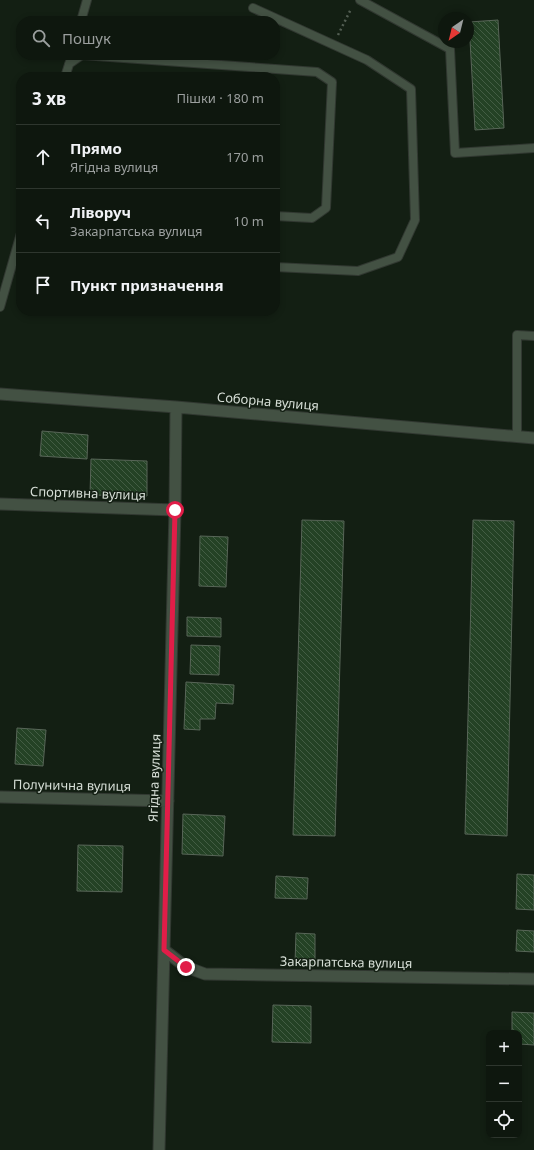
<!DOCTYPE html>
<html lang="uk">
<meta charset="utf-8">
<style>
body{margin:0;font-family:"Noto Sans",sans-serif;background:#172017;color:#f1f3f6}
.controls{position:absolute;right:12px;bottom:12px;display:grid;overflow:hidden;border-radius:8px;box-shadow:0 2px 6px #0003}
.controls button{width:36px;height:36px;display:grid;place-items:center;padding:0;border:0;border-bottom:1px solid #2e362e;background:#0e170e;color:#f1f3f6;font:20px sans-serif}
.compass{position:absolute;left:438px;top:12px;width:36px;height:36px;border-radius:50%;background:#0e170e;box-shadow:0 2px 6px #0003;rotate:215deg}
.stop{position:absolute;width:12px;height:12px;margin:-9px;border:3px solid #e11d48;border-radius:50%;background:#fff}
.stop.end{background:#e11d48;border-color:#fff;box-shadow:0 1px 4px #0008}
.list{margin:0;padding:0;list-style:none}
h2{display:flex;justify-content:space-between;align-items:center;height:52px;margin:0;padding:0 16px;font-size:17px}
h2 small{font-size:13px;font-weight:400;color:#9b9f9e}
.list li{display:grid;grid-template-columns:26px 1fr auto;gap:12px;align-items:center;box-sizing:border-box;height:64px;padding:0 16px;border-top:1px solid #2e362e}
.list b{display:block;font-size:15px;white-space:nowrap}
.list p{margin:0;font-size:13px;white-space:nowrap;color:#9b9f9e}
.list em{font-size:13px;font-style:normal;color:#9b9f9e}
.icon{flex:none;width:22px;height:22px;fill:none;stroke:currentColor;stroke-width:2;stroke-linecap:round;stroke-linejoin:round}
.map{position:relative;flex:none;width:534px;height:1150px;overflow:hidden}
.search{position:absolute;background:#0e170e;box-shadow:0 2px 6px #0003;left:16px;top:16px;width:264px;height:44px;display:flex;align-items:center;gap:10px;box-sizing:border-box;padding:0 14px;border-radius:16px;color:#9b9f9e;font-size:15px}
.panel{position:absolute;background:#0e170e;box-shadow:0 2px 6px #0003;left:16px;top:72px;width:264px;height:244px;border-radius:16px}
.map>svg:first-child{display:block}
.building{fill:url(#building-back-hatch);stroke:#586658}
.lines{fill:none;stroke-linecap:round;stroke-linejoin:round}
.service-casing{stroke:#313831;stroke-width:10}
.minor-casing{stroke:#313831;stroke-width:13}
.path{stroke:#535e53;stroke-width:2.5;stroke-dasharray:2 3;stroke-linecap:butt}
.service{stroke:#435143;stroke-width:8}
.minor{stroke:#435143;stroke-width:11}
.route{stroke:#e11d48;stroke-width:5}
.labels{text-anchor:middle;stroke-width:3;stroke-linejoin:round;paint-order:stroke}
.street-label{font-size:13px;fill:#d6ded6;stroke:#131f13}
</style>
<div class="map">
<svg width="534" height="1150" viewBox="0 0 534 1150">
<defs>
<pattern id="building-back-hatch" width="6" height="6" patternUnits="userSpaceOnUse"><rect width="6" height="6" fill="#244225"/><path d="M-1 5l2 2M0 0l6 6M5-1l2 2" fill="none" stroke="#435d44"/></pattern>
</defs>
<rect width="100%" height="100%" fill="#131f13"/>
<path class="building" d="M498,20L504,128L475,130L469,22Z
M42,431L88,435L87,459L40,456Z
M91,459L147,461V496L90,495Z
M302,520L344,521L335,836L293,835Z
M473,520L514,521L507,836L465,834Z
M200,536L228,537L226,587L199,586Z
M187,617L221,618V637L187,636Z
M191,645L220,646L219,675L190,674Z
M186,682L234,685L233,704L216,703L215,719H200V730L184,729Z
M17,728L46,730L43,766L15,764Z
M183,814L225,816L223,856L182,854Z
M78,845L123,846L122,892L77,891Z
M517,874L534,875V910L516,909Z
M276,876L308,878L307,899L275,898Z
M517,930L534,931V952L516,951Z
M296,933L315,934V964L295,963Z
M273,1005L311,1006V1043L272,1042Z
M512,1012L534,1013V1045L519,1044V1033H512Z"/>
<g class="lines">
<defs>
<path id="service" d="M360,0L450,49L455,153L534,148
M253,8L367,60L411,89L415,220L398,257L358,271L275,267
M81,21L87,0
M69,64L82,55L317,72L332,82L326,208L312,218L275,216
M65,77L72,55
M0,307L21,233
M517,436V335L534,336"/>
<path id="minor" d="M0,394L176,407L534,438
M0,504L175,510
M0,797L168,801
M164,950L186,967L205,974L534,979
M159,1150L175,510L176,407"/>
</defs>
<use href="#service" class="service-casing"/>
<use href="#minor" class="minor-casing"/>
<path class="path" d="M338,35L351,9"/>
<use href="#service" class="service"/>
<use href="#minor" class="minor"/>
</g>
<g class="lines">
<path class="route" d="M175,510L164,950L186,967"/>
</g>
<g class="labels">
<g class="street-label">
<text transform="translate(268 401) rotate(5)" y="5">Соборна вулиця</text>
<text transform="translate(88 493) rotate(2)" y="5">Спортивна вулиця</text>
<text transform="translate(154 778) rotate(-88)" y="5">Ягідна вулиця</text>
<text transform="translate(72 785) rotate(1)" y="5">Полунична вулиця</text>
<text transform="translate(346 962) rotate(1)" y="5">Закарпатська вулиця</text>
</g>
</g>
</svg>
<div class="controls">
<button>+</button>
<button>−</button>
<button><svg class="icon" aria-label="locate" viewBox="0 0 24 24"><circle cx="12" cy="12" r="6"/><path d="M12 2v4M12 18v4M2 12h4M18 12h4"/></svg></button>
</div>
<svg class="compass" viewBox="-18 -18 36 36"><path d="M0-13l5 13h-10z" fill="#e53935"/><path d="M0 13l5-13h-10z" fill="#9b9f9e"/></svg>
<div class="stop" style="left:175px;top:510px"></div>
<div class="stop end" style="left:186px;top:967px"></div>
<div class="search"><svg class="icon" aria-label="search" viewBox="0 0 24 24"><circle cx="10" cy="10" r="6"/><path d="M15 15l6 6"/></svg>Пошук</div>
<section class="panel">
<h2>3 хв<small>Пішки · 180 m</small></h2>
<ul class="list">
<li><svg class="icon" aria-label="ahead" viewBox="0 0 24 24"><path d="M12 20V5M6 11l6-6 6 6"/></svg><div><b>Прямо</b><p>Ягідна вулиця</p></div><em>170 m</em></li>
<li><svg class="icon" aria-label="left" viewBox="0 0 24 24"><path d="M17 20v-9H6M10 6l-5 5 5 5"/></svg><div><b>Ліворуч</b><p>Закарпатська вулиця</p></div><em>10 m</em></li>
<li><svg class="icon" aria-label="arrive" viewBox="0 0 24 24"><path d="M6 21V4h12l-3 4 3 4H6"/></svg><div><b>Пункт призначення</b></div></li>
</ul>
</section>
</div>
